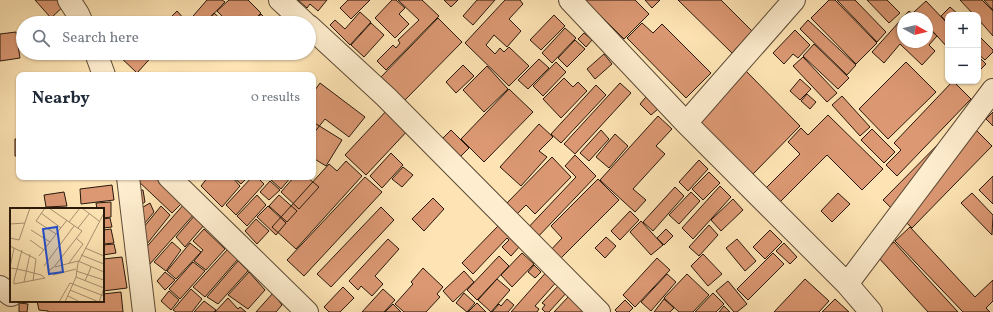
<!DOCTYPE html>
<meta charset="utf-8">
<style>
body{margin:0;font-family:Vollkorn,serif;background:#f6f6f7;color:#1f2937}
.controls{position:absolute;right:12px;top:12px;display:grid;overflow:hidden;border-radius:8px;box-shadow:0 1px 3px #0004}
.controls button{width:36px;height:36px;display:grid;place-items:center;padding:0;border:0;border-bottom:1px solid #e0e1e3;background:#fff;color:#1f2937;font:20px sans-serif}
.compass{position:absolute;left:897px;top:12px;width:36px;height:36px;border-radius:50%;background:#fff;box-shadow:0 1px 3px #0004;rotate:98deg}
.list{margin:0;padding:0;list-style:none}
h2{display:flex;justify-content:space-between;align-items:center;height:52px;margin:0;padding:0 16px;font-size:17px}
h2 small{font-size:13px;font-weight:400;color:#747a83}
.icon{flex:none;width:22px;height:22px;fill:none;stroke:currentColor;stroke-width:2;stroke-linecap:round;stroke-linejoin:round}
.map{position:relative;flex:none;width:993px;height:312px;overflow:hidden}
.search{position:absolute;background:#fff;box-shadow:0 1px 3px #0004;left:16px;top:16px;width:300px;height:44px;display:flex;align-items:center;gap:10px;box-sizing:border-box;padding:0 14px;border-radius:22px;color:#747a83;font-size:15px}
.panel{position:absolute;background:#fff;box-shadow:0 1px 3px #0004;left:16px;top:72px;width:300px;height:108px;border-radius:8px}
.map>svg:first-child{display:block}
.building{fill:#db9873;stroke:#27180c}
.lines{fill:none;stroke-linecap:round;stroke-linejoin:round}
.street-casing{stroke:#5d4b36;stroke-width:24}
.street{stroke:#feedce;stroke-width:22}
.inset-road{fill:none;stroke:#a89271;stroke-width:1}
.view{fill:#1d4ed8;fill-opacity:0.15;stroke:#1d4ed8;stroke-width:2}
.inset-edge{fill:none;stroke:#27180c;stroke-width:2}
</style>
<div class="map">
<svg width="993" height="312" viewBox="0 0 993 312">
<rect width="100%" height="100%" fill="#fee4b4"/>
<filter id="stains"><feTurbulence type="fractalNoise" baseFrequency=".005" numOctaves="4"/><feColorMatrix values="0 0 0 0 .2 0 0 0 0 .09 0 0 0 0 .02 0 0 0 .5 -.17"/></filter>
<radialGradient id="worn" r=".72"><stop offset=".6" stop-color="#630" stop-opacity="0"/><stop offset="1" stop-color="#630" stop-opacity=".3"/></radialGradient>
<path class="building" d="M35,0H64L67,3L51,18Z
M207,0H222L225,2L205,23H187Z
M229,0H248L261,13L251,23H229L217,11Z
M298,0H327L318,11L310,4L307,8Z
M348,0H370L351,19L340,8Z
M392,0H396L405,8L399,14L409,24L395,38L375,18Z
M398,0H422L439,16L386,70L377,61L393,45L396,48L400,43L398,40L419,20Z
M444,0H458L451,7Z
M477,0H495L473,25L463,16Z
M505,0H520L523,4L509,19L521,31L507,47L494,35L486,45L495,54L500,48L504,52L509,47L529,66L509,86L465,43Z
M585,0H635L649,14L624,39Z
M645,0H660L652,8Z
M678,0H721L752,31L732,53Z
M829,0H835L877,43L856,64L811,18Z
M837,0H855L886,32L877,42Z
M867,0H887L900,13L889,23Z
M960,0H982L993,11V36L978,19V15H974Z
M984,0H993V10Z
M926,1L948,24V48L927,25V18H920L914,12Z
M950,7L959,15H948V23L941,16Z
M177,11L186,21L184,23H165Z
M909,11L917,18H903V42H927V27L937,36L929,45L935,51L922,65L900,44L884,63L872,52Z
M360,12L371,22L350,45L330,25L335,20L345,29Z
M214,13L225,23H205Z
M261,14L270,23H253Z
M554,15L565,26L541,50L530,40Z
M438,18L462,42L405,100L381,77Z
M808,20L856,65L847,75L800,29Z
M371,23L384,35L364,57L351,45Z
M642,23L653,33L662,24L711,73L686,98L627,38Z
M565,28L576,38L552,63L542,53Z
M795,30L810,45L798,58L793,54L784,64L773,53Z
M16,32L20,58L0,61V34Z
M584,33L592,40L586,47L578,39Z
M978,35L993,50V52L985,60L978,54Z
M575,40L585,49L567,67L558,58Z
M814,44L849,78L838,89L803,56Z
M116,53H155L137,73Z
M604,54L612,64L595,79L587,69Z
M978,56L986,64L978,72Z
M803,57L837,93L827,102L793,66Z
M539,59L549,68L528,89L518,80Z
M556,62L566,72L543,96L533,86Z
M906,62L936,92L888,139L859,109Z
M463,65L474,76L456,93L446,82Z
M487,66L508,89L484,112L463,90Z
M745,70L800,126L753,174L697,118Z
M564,78L573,87L578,82L587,91L561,118L543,99Z
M800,79L811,89L800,100L790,91Z
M953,81L971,99L897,176L886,165L901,150L894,143Z
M320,83L365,117L349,137L325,119L313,134V89L315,90Z
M620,83L631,93L575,154L564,144Z
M596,85L606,95L561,143L551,134Z
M509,89L533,112L484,162L461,139Z
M807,94L816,102L810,109L801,101Z
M842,96L870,127L860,136L832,105Z
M646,97L658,109L651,115L640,104Z
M389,108L410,128L366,175L345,155Z
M993,112V126L986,119Z
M828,115L883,169L862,190L827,155L779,203L765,189L800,154L788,142L801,128L808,135Z
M658,116L672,129L656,146L665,154L633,189L646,200L635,212L600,180Z
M964,118L992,146L912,228L883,200Z
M313,122L342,140L326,166L313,158Z
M539,124L553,137L539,151L547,157L521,186L500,167Z
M872,129L895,152L884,163L861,140Z
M451,130L469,148L456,161L438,143Z
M601,130L609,139L589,161L580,153Z
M615,134L628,146L609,168L596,157Z
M15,139H19V156H15Z
M391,153L403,165L382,188L370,176Z
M575,155L596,176L534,241L524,232L576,177L565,166Z
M552,157L571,177L535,214L526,205L516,215L505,205Z
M699,160L708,169L688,191L679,182Z
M346,161L362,176L296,249L272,227L329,164L337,171Z
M403,167L413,175L402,187L392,179Z
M709,172L720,183L703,200L692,189Z
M993,176V204L979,190Z
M136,177H159L183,202L172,213L136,179Z
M208,177H232L240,186L222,207L201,186Z
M233,177H248L241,184Z
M252,177H257L264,184L236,215L226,205Z
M274,177H291L281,189L271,180Z
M294,177H307L319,187L299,209L281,192Z
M365,177L382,192L304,276L287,260Z
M598,179L619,200L560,259L549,252L562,238L551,226Z
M270,181L280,190L269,200L260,192Z
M112,185L114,200L81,204L80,189Z
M720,186L731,197L693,239L682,228Z
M675,187L684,196L653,231L643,222Z
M135,190H143L145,202L139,206Z
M64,192L67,206L46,207L44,195Z
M691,192L700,201L679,224L669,215Z
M838,193L850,204L832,222L821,211Z
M972,193L993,215L992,235L961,203Z
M257,195L266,205L247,226L237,216Z
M279,195L297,211L287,222L269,206Z
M433,198L444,209L424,231L412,219Z
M733,199L743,210L721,231L711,220Z
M111,202V217L103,218V209H97L96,203Z
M150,203L154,212L140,229L138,210Z
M185,203L195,213L149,265L143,251Z
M161,206L170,215L143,249L139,233Z
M268,206L286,223L276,235L257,217Z
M381,207L394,220L331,287L317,274Z
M630,211L639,220L620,240L611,231Z
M196,214L205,224L185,247L176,237Z
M110,218L112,227L103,228V219Z
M256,219L269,231L257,244L245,231Z
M641,221L663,245L651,255L630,232Z
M499,225L520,246L511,256L502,247L509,240L507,238L473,274L462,263Z
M709,225L718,235L699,256L689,247Z
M910,227L975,297L993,280V301L986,308L990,312H963L895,241Z
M111,229L114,243L103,244V230Z
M204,229L225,249L206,270L194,261L203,250L193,241Z
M666,229L673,236L664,245L657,238Z
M770,230L782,242L765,259L753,247Z
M606,237L616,246L605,258L595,248Z
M388,239L399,249L375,276L383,284L372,296L361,286L358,290L349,281Z
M737,239L756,261L745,271L726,248Z
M172,242L181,250L166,271L154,262Z
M894,242L958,312H928L878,257Z
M190,243L201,252L176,279L167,271Z
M784,243L797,257L790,264L776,251Z
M114,244L116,253L103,255V245Z
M228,249L238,259L205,297L193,287Z
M522,253L534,264L512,287L501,275Z
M773,253L784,264L748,300L737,289Z
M703,254L722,274L708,286L691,266Z
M499,256L509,266L477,300L467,290Z
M122,257L127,288L103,291V259Z
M657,258L670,270L635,307L623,295Z
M238,261L248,271L218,304L207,297Z
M193,262L205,271L180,299L169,289Z
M534,265L541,272L535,278L528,272Z
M423,268L443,287L437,294L440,297L426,312H404L395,304L413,284L411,282Z
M549,269L559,279L535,306L539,309L537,312H511Z
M464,271L474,282L453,302L443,291Z
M165,272L175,280L165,290L157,281Z
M249,272L265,290L248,309L228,295Z
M667,274L676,282L651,311L641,302Z
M687,274L709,295L693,312H679L664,298Z
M497,279L510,290L491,312L478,300Z
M805,279L829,301L819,312H774Z
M728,281L747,304L737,312H734L716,291Z
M561,283L568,291L549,312H545L542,309L545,305L542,303Z
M343,287L354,298L340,312H329L324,307Z
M191,289L202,299L192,312H176L173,310Z
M383,289L395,300L384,312H362Z
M169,291L179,300L171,310L161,301Z
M121,292L123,312H48V311L39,310L37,301H103V294Z
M273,293L282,305L276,312H256Z
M464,293L475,303L467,312L456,303Z
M713,293L724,304L716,312H695Z
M569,296L586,312H554Z
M228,298L238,309L240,307L246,312H215Z
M507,299L514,305L508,312H492L499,304L501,306Z
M664,299L674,308L670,312H654Z
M835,299L849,312H822Z
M625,300L633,308L629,312H617L615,310Z
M204,301L216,310L214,312H194Z
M19,303L28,304L27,312H19Z
M477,303L486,312H468Z
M393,304L401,312H385Z
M724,306L730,312H719Z"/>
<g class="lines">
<defs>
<path id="street" d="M69,0L78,14L82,23
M280,0L305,23
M570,0L686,123L847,284L871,312
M309,26L386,97L599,312
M96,53L104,75
M686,123L794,0
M128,177L144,312
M169,177L307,312
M847,284L993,90
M0,287L11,295"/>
</defs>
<use href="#street" class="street-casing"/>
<use href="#street" class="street"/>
</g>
<g transform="translate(10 208)">
<rect width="94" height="94" fill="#fee4b4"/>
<path class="inset-road" d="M35,0L26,13L46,26M72,0L89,13M31,5L51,20M59,14L70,0M0,16L15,15M68,20L79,6M21,22L40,34M0,30L9,32L20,0M20,32L34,42M0,38L26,51L23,73M75,40L94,48M71,47L94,56M29,48L57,12M59,55L73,36L66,30M34,58L64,18M0,59L4,40M45,59L68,53L94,64M0,60L7,61L16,63L31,67L35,70L4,76V72L7,61L12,42M38,63L44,59L72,23L39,0M66,63L94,72M43,67L66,61M66,69L94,80M75,73L81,59M14,74L20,46M60,82L89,94M58,88L70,94M49,94L60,75L94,88M55,94L66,69L68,55L94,5M89,94L94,80"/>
<path class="view" d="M47,19L53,64L39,66L33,21Z"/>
<rect width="94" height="94" class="inset-edge"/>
</g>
<rect width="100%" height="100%" filter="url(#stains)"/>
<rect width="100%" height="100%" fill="url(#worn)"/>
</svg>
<div class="controls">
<button>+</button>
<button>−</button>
</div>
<svg class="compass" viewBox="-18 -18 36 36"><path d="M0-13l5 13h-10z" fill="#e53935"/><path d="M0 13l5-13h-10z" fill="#747a83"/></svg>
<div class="search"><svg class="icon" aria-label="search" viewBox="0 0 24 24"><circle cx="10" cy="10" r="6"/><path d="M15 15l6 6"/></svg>Search here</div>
<section class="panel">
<h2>Nearby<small>0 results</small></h2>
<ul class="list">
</ul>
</section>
</div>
